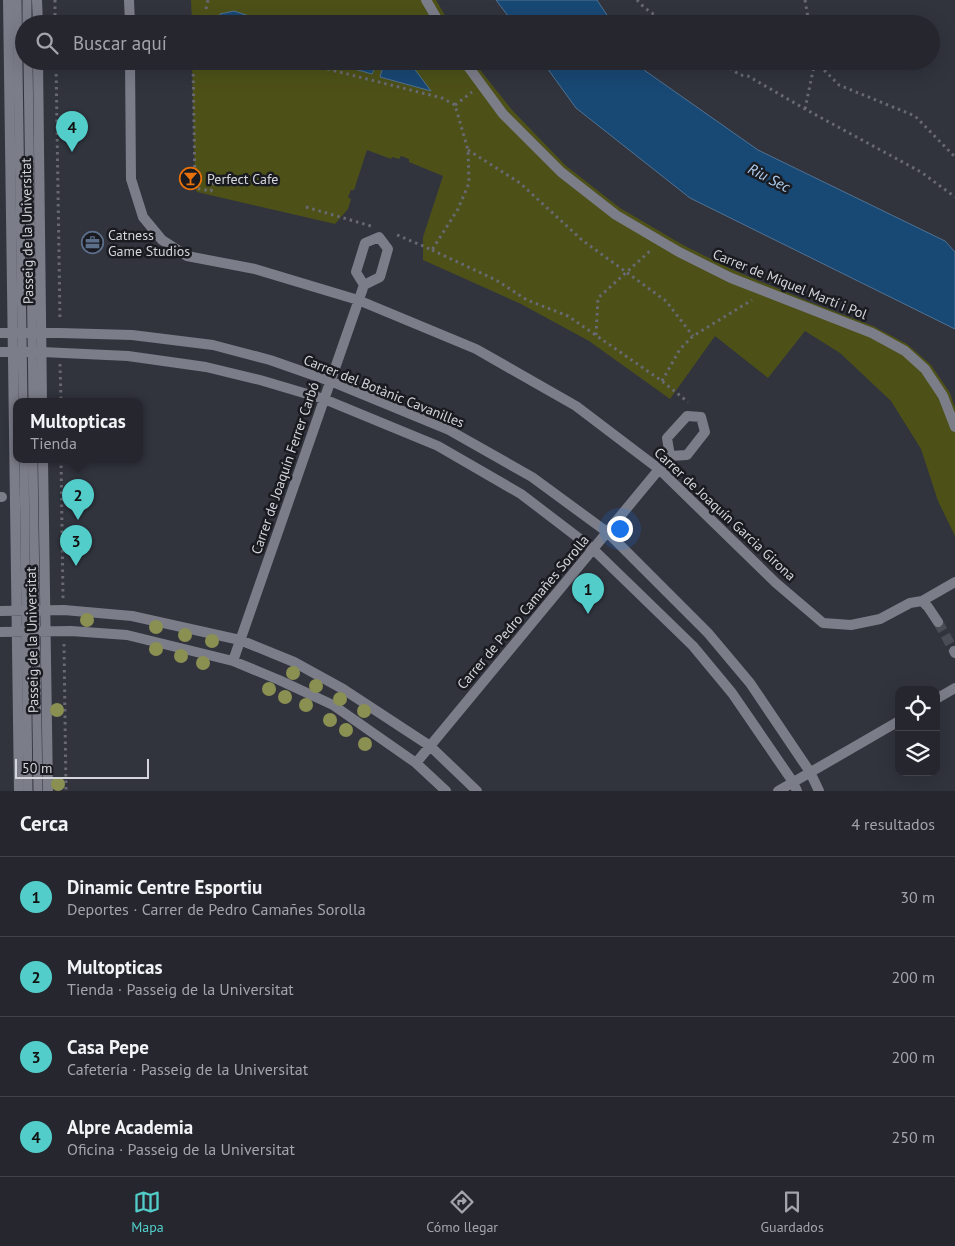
<!DOCTYPE html>
<html lang="es">
<meta charset="utf-8">
<style>
body{margin:0;font-family:"PT Sans",sans-serif;background:#2d2e36;color:#f1f3f6}
.controls{position:absolute;right:15px;bottom:15px;display:grid;overflow:hidden;border-radius:10px;box-shadow:0 5px 20px #0002}
.controls button{width:45px;height:45px;display:grid;place-items:center;padding:0;border:0;border-bottom:1px solid #42434a;background:#25262e;color:#f1f3f6;font:25px sans-serif}
.scale{position:absolute;left:15px;bottom:12px;width:134px;box-sizing:border-box;padding-left:5px;border:2px solid #d4d5dc;border-top:0;font-size:14px;line-height:18px;white-space:nowrap;color:#d4d5dc;-webkit-text-stroke:4px #1a1b20;paint-order:stroke}
.you{position:absolute;left:619px;top:528px;width:18px;height:18px;margin:-12px;border:4px solid #fff;border-radius:50%;background:#1a73e8;box-shadow:0 0 0 8px #1a73e833}
.badge{display:grid;place-items:center;width:32px;height:32px;border-radius:50%;background:#53cdca;color:#111;font-size:16px;font-weight:700}
.pin{position:absolute;translate:-50% -41px;filter:drop-shadow(0 1px 2px #0008)}
.pin::after{content:'';position:absolute;top:26px;width:18px;height:15px;background:inherit;clip-path:polygon(0 0,100% 0,50% 100%)}
.popup{position:absolute;left:13px;top:398px;width:130px;height:65px;box-sizing:border-box;display:grid;place-content:center;border-radius:10px;background:#25262e;filter:drop-shadow(0 1px 4px #0005);font-size:16px;white-space:nowrap;color:#a3a5aa}
.popup b{font-size:19px;color:#f1f3f6}
.popup::after{content:'';position:absolute;left:50%;top:100%;margin-left:-10px;border:10px solid transparent;border-top-color:#25262e}
.list{margin:0;padding:0;list-style:none}
h2{display:flex;justify-content:space-between;align-items:center;height:65px;margin:0;padding:0 20px;font-size:21px}
h2 small{font-size:16px;font-weight:400;color:#a3a5aa}
.list li{display:grid;grid-template-columns:32px 1fr auto;gap:15px;align-items:center;box-sizing:border-box;height:80px;padding:0 20px;border-top:1px solid #42434a}
.list b{display:block;font-size:19px;white-space:nowrap}
.list p{margin:0;font-size:16px;white-space:nowrap;color:#a3a5aa}
.list em{font-size:16px;font-style:normal;color:#a3a5aa}
.icon{flex:none;width:28px;height:28px;fill:none;stroke:currentColor;stroke-width:2;stroke-linecap:round;stroke-linejoin:round}
.map{position:relative;flex:none;width:955px;height:791px;overflow:hidden}
.search{position:absolute;background:#25262e;box-shadow:0 5px 20px #0002;left:15px;right:15px;top:15px;height:55px;display:flex;align-items:center;gap:12px;box-sizing:border-box;padding:0 18px;border-radius:28px;color:#a3a5aa;font-size:19px}
.sheet{height:385px;background:#25262e}
nav{display:flex;justify-content:space-around;align-items:center;box-sizing:border-box;height:70px;border-top:1px solid #42434a;background:#25262e;font-size:14px;color:#a3a5aa}
nav a{display:grid;justify-items:center;gap:2px}
nav .on{color:#53cdca}
.map>svg:first-child{display:block}
.green{fill:#4d5118}
.water{fill:#184874;stroke:#507293}
.lines{fill:none;stroke-linecap:round;stroke-linejoin:round}
.street-tunnel{stroke:#494b55;stroke-width:10;stroke-dasharray:10 5;stroke-linecap:butt}
.path{stroke:#686972;stroke-width:3;stroke-dasharray:2.5 4;stroke-linecap:butt}
.lane{stroke:#7b7d89;stroke-width:9}
.street{stroke:#7b7d89;stroke-width:10}
.tree{fill:#8a8f52}
.labels{text-anchor:middle;stroke-width:5;stroke-linejoin:round;paint-order:stroke}
.poi-label{font-size:14px;fill:#d4d5dc;stroke:#1a1b20;text-anchor:start}
.street-label{font-size:14px;fill:#d4d5dc;stroke:#1a1b20}
.water-label{font-size:15px;font-style:italic;fill:#b2d1f2;stroke:#1a1b20}
</style>
<div class="map">
<svg width="955" height="791" viewBox="0 0 955 791">
<rect width="100%" height="100%" fill="#31333d"/>
<path class="green" d="M191,0H436L450,24H192Z
M192,61H473L512,110L565,165L620,208L683,245L733,270L810,302L873,326L907,344L931,365L950,393L955,408V536L938,501L921,449L891,401L840,353L805,331L768,378L715,336L670,399L589,341L521,304L423,260V237L443,176L409,162V159L401,156L399,159L392,157L391,159L367,150L354,190H351L348,197L351,199L348,209L335,224L197,192L195,188Z"/>
<path class="water" d="M496,0H597L613,24H514Z
M234,11L273,24H219L220,14Z
M352,61H406L413,67L431,91L380,77L382,70L376,65L372,74L351,68Z
M542,61H639L644,70L758,150L945,241L955,252V329L690,198L576,108Z"/>
<g class="lines">
<path class="street-tunnel" d="M938,622L954,651"/>
<path class="path" d="M55,0V24
M637,0C648,13 666,23 683,24
M805,0L809,24
M206,9L208,0
M56,61L60,321
M193,61L195,188L211,191L216,173
M296,61L442,98L455,105L468,150L469,183L458,209L432,250L395,234
M719,61L740,75L748,76L805,109L921,172L955,197
M815,61L839,85L915,116L955,157
M455,105L472,92
M805,109L815,61
M468,150L520,183L582,240L666,301L693,336
M306,207L371,226
M432,250L496,280L527,300L568,316L662,381L688,402
M596,335L598,298L651,250
M60,364L61,401
M662,381L680,349L693,336L752,300
M61,459L63,598
M64,644L66,791"/>
<path class="lane" d="M17,0L23,401
M27,0V24
M28,61L33,401
M24,459L28,791
M33,459L38,791"/>
<path class="street" d="M8,0L19,791
M37,0L38,24
M129,0L130,24
M426,0L440,24
M85,24L203,22
M38,61L42,401
M130,61L131,179L143,217L162,240L187,256L255,269L358,300L476,349L576,406L659,469L776,583L823,623L851,625L880,619L910,603L922,601L928,607L938,622
M464,61L503,114L561,172L616,215L679,252L731,278L872,333L905,351L925,369L943,396L955,427
M0,333H60L132,335L213,345L270,360L330,381L449,430L532,477L607,532L708,633L750,683L810,772L819,791
M0,352H42L128,356L206,367L260,380L324,399L438,446L521,494L593,549L693,646L732,693L793,782L797,791
M43,459L48,791
M0,497H2
M922,601L955,582
M0,611L64,610L132,616L240,640L294,662L343,689L430,746L477,791
M0,632L71,631L127,635L233,661L279,680L333,705L416,763L446,791
M954,651L955,653
M233,661L364,285L380,277L388,249L379,237L365,243L356,272L364,285
M936,699L955,688
M416,763L670,456L687,455L705,432L701,417L687,416L667,438L670,456
M778,791L899,721"/>
</g>
<g class="tree">
<circle cx="87" cy="620" r="7"/>
<circle cx="156" cy="627" r="7"/>
<circle cx="185" cy="635" r="7"/>
<circle cx="212" cy="641" r="7"/>
<circle cx="156" cy="649" r="7"/>
<circle cx="181" cy="656" r="7"/>
<circle cx="203" cy="663" r="7"/>
<circle cx="293" cy="673" r="7"/>
<circle cx="316" cy="686" r="7"/>
<circle cx="269" cy="689" r="7"/>
<circle cx="285" cy="697" r="7"/>
<circle cx="340" cy="699" r="7"/>
<circle cx="306" cy="705" r="7"/>
<circle cx="57" cy="710" r="7"/>
<circle cx="364" cy="711" r="7"/>
<circle cx="330" cy="720" r="7"/>
<circle cx="346" cy="730" r="7"/>
<circle cx="365" cy="744" r="7"/>
<circle cx="58" cy="784" r="7"/>
</g>
<defs>
<symbol id="bar-ring" viewBox="-11 -11 22 22"><circle r="9.5" fill="#1a1b20" stroke="#e8710a" stroke-width="1.5"/><path d="M-6-5H6L.8 .8V4.5H3.5V6h-7V4.5H-.8V.8Z" fill="#e8710a"/></symbol>
<symbol id="office-ring" viewBox="-11 -11 22 22"><circle r="9.5" fill="#1a1b20" stroke="#5c6f8a" stroke-width="1.5"/><path d="M-6-3h4V-5.5h4V-3h4V5H-6ZM-1-4.5V-3h2v-1.5ZM-6 0V1H6V0Z" fill="#5c6f8a"/></symbol>
</defs>
<g fill-rule="evenodd">
<use href="#bar-ring" x="178" y="166" width="25" height="25"/>
<use href="#office-ring" x="80" y="230" width="25" height="25"/>
</g>
<g class="labels">
<g class="poi-label">
<text x="207" y="184">Perfect Cafe</text>
<text x="108" y="240">Catness<tspan x="108" dy="16">Game Studios</tspan></text>
</g>
<g class="street-label">
<text transform="translate(27 231) rotate(-91)" y="5">Passeig de la Universitat</text>
<text transform="translate(790 284) rotate(22)" y="5">Carrer de Miquel Martí i Pol</text>
<text transform="translate(384 391) rotate(22)" y="5">Carrer del Botànic Cavanilles</text>
<text transform="translate(285 468) rotate(-71)" y="5">Carrer de Joaquín Ferrer Carbó</text>
<text transform="translate(725 514) rotate(43)" y="5">Carrer de Joaquín Garcia Girona</text>
<text transform="translate(523 612) rotate(-50)" y="5">Carrer de Pedro Camañes Sorolla</text>
<text transform="translate(32 640) rotate(-91)" y="5">Passeig de la Universitat</text>
</g>
<g class="water-label">
<text transform="translate(769 178) rotate(27)" y="5">Riu Sec</text>
</g>
</g>
</svg>
<div class="controls">
<button><svg class="icon" aria-label="locate" viewBox="0 0 24 24"><circle cx="12" cy="12" r="6"/><path d="M12 2v4M12 18v4M2 12h4M18 12h4"/></svg></button>
<button><svg class="icon" aria-label="layers" viewBox="0 0 24 24"><path d="M12 4l9 5-9 5-9-5zM3 14l9 5 9-5"/></svg></button>
</div>
<div class="scale">50 m</div>
<div class="you"></div>
<div class="pin badge" style="left:588px;top:614px">1</div>
<div class="pin badge" style="left:78px;top:520px">2</div>
<div class="popup"><b>Multopticas</b>Tienda</div>
<div class="pin badge" style="left:76px;top:566px">3</div>
<div class="pin badge" style="left:72px;top:152px">4</div>
<div class="search"><svg class="icon" aria-label="search" viewBox="0 0 24 24"><circle cx="10" cy="10" r="6"/><path d="M15 15l6 6"/></svg>Buscar aquí</div>
</div>
<section class="sheet">
<h2>Cerca<small>4 resultados</small></h2>
<ul class="list">
<li><span class="badge">1</span><div><b>Dinamic Centre Esportiu</b><p>Deportes · Carrer de Pedro Camañes Sorolla</p></div><em>30 m</em></li>
<li><span class="badge">2</span><div><b>Multopticas</b><p>Tienda · Passeig de la Universitat</p></div><em>200 m</em></li>
<li><span class="badge">3</span><div><b>Casa Pepe</b><p>Cafetería · Passeig de la Universitat</p></div><em>200 m</em></li>
<li><span class="badge">4</span><div><b>Alpre Academia</b><p>Oficina · Passeig de la Universitat</p></div><em>250 m</em></li>
</ul>
</section>
<nav>
<a class="on"><svg class="icon" aria-label="map" viewBox="0 0 24 24"><path d="M3 6l6-2 6 2 6-2v14l-6 2-6-2-6 2zM9 4v14M15 6v14"/></svg>Mapa</a>
<a><svg class="icon" aria-label="directions" viewBox="0 0 24 24"><path d="M12 3l9 9-9 9-9-9zM9 14v-3h6M13 9l2 2-2 2"/></svg>Cómo llegar</a>
<a><svg class="icon" aria-label="saved" viewBox="0 0 24 24"><path d="M7 4h10v16l-5-4-5 4z"/></svg>Guardados</a>
</nav>
